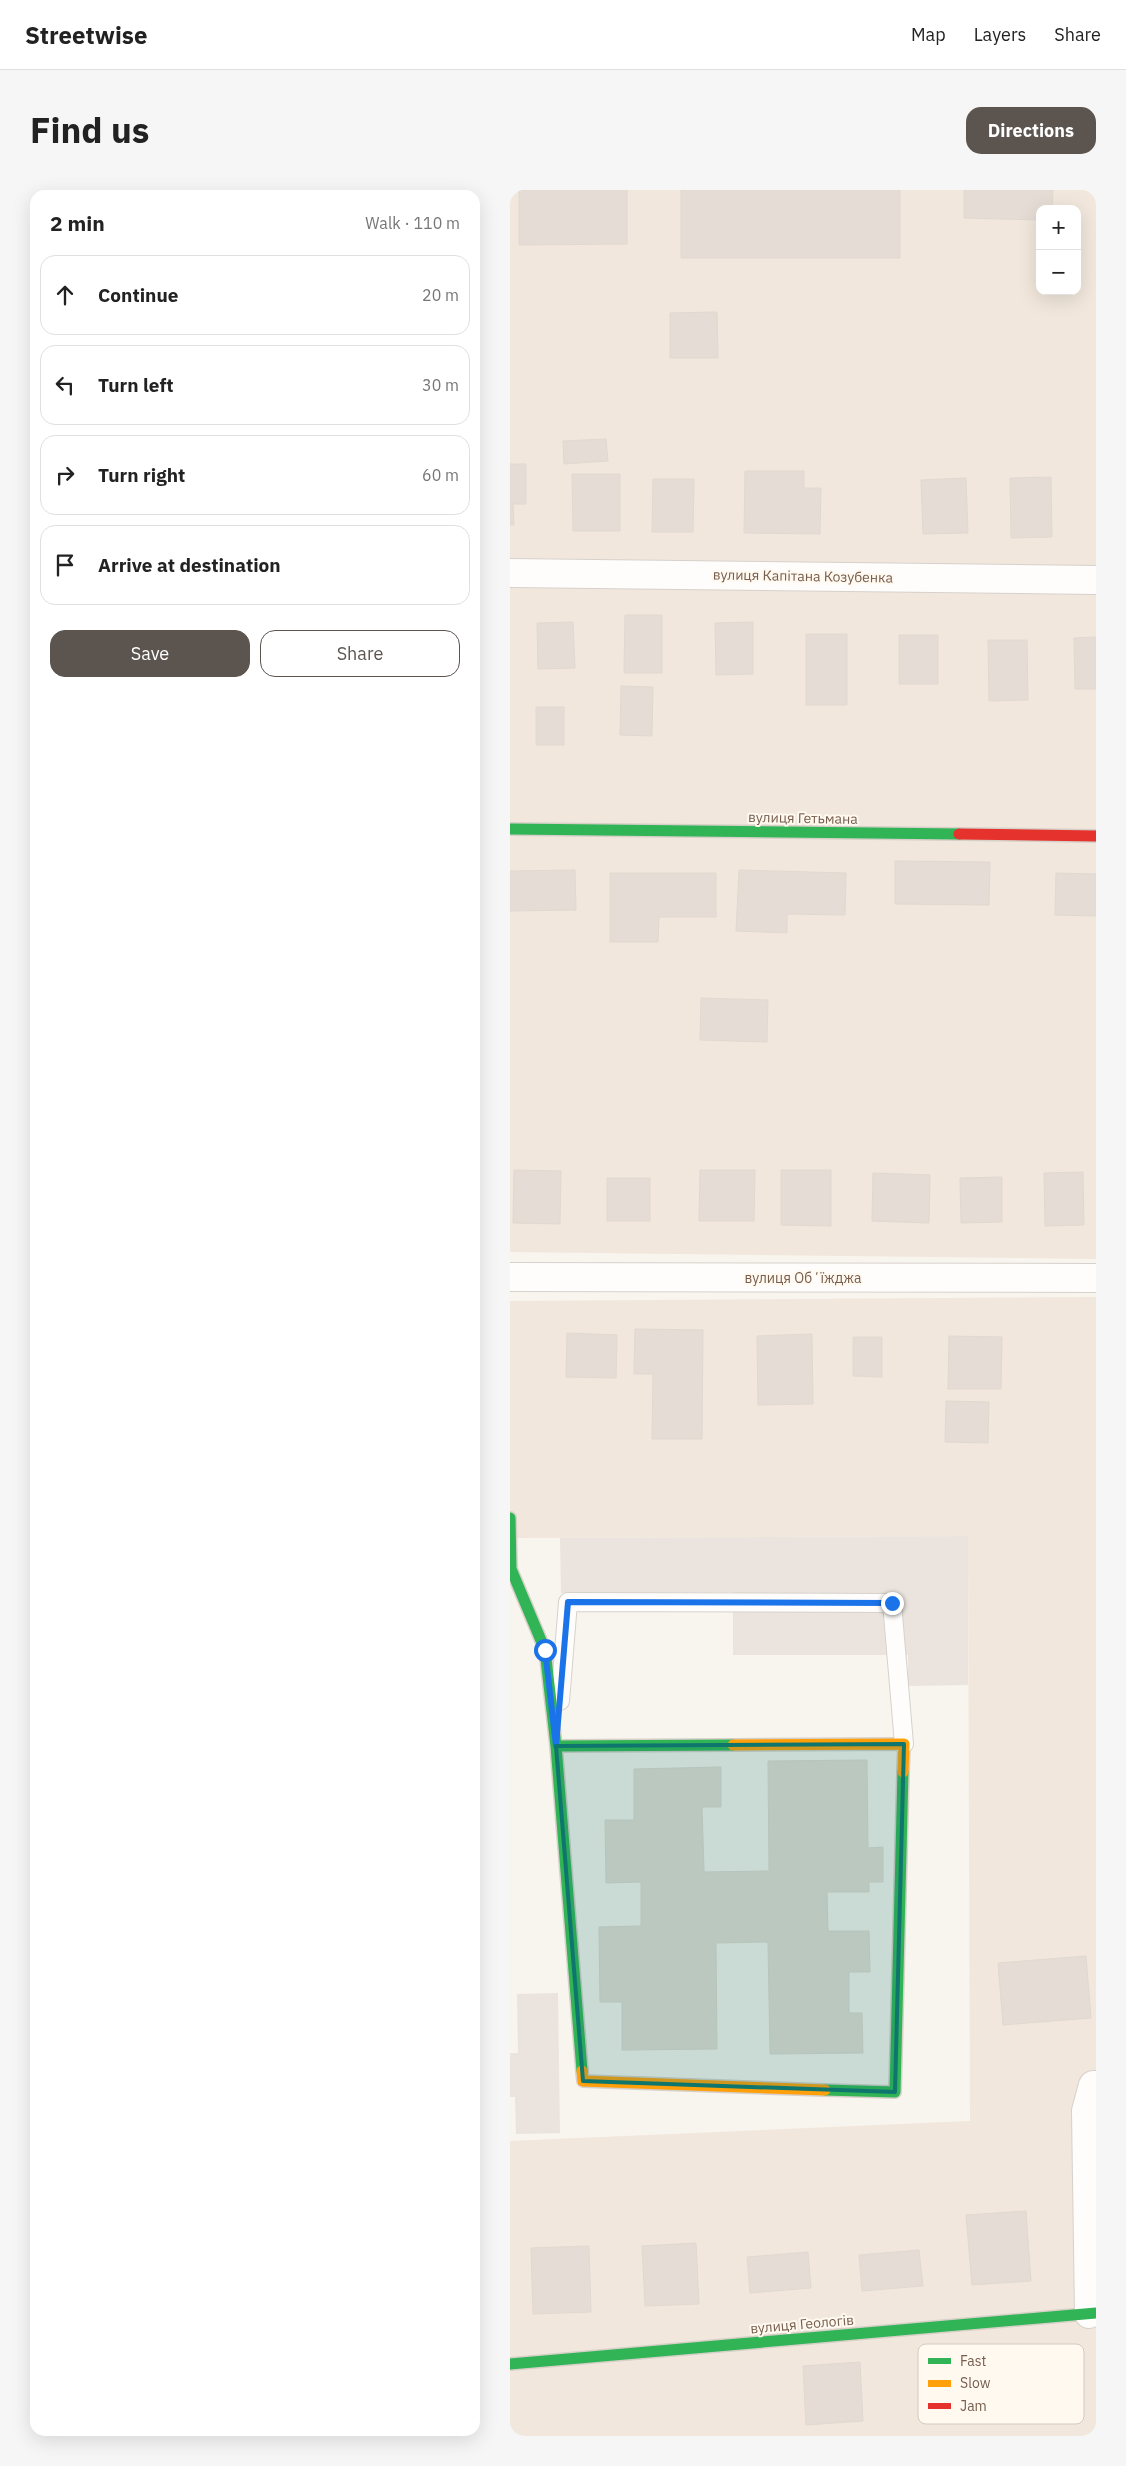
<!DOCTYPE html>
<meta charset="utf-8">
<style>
body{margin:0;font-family:"IBM Plex Sans",sans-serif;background:#f6f6f6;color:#222}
.controls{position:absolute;right:15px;top:15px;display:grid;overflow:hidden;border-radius:10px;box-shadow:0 5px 20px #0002}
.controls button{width:45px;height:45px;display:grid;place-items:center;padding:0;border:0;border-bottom:1px solid #e0e0e0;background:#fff;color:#222;font:25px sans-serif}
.stop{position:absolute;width:15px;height:15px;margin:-11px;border:4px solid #1a73e8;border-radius:50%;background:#fff}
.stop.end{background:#1a73e8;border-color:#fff;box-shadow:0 1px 5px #0008}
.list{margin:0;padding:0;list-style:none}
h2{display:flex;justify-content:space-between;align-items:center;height:65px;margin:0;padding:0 20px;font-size:21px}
h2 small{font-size:16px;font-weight:400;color:#767676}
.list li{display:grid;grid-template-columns:32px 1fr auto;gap:15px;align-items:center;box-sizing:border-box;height:80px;margin:0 10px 10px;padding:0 10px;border:1px solid #e0e0e0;border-radius:15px}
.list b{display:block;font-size:19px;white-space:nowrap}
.list em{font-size:16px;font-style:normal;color:#767676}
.actions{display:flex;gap:10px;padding:15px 20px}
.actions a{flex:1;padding:11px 0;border:1px solid #5c544f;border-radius:15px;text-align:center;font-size:18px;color:#5c544f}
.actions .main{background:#5c544f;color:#fff}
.icon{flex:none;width:28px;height:28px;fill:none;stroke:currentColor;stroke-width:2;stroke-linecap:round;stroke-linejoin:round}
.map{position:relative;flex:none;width:586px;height:2246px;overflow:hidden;border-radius:15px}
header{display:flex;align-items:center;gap:30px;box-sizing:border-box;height:70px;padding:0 25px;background:#fff;border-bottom:1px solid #e0e0e0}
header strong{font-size:24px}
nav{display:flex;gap:28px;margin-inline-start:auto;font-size:18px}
.intro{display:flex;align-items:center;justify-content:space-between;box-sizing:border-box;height:120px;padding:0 30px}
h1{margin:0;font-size:35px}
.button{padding:12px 22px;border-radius:15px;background:#5c544f;color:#fff;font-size:18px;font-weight:700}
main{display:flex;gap:30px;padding:0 30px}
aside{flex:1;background:#fff;border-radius:15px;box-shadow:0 5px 20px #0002}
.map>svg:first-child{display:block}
.residential{fill:#f1e7dc;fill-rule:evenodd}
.industrial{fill:#ebe4de}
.building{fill:#e5ddd5;stroke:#e1d8d0}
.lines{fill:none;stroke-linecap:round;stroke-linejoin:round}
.lane-casing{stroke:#d7d1cc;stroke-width:20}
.street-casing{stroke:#d7d1cc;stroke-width:30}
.fast-casing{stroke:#d6d0c9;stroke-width:14}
.slow-casing{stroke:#d6d0c9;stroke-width:14}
.jam-casing{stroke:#d6d0c9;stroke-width:14}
.lane{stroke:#fefdfc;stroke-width:18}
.street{stroke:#fefdfc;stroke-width:28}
.fast{stroke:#30b455;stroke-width:11}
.slow{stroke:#ff9f0a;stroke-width:11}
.jam{stroke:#e5322d;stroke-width:11}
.route{stroke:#1a73e8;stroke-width:6}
.marked{fill:#0f766e;fill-opacity:0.2;stroke:#0f766e;stroke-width:4;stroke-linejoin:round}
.labels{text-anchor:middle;stroke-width:4;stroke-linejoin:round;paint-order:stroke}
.street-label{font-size:14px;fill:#765d4d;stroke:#fff9f0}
.key{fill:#fff9f0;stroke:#d6cabf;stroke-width:1}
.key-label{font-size:14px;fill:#765d4d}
</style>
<header>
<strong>Streetwise</strong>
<nav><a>Map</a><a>Layers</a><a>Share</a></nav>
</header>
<div class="intro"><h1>Find us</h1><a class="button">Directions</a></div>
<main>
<aside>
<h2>2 min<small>Walk · 110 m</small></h2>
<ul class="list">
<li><svg class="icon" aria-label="ahead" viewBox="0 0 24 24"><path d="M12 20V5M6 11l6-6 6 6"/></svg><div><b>Continue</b></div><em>20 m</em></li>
<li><svg class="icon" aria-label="left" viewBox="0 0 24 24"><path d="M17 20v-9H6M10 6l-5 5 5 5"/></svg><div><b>Turn left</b></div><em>30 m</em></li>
<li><svg class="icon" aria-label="right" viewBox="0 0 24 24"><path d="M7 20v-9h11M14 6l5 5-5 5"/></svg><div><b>Turn right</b></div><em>60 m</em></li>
<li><svg class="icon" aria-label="arrive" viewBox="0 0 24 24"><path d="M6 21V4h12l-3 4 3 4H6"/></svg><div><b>Arrive at destination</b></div></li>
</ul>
<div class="actions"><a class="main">Save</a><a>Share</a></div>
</aside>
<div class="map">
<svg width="586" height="2246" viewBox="0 0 586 2246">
<rect width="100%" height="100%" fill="#f8f4ee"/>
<path class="residential" d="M0,0H586V1069L0,1062ZM530,19H567V101H530Z
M586,1107V2246H0V1951L460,1931L458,1346L0,1348V1111Z"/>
<path class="industrial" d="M458,1346V1495L398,1496V1465H223V1402L51,1403L50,1348Z
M48,1803L50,1943L6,1944L5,1907H0V1863H8L7,1804Z"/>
<path class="building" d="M9,0H117V54L9,55Z
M171,0H390V68H171Z
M454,0H543L542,19H530V30L454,28Z
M207,122L208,168H160V123Z
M96,249L98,271L54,274L53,251Z
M0,274H16V314H3L4,335H0Z
M235,281H294V298H311L310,344L234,343Z
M62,284H110V341H63Z
M541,287L542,347L501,348L500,288Z
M456,288L458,343L413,344L411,290Z
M143,289H184L183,342H142Z
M115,425H152V483H114Z
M63,432L65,478L28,479L27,433Z
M243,432V484L206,485L205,433Z
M296,444H337V515H296Z
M389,445H428V494H389Z
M586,447V499H565L564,448Z
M478,450H517L518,510L479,511Z
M111,496L143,497L142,546L110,545Z
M26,517H54V555H26Z
M385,671L480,672L479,715L385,714Z
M65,680L66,720L0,721V681Z
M229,680L336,683L335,725L277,724V743L226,741Z
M100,683H206V727H149L148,752H100Z
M546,683L586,684V726L545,725Z
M191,808L258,810L257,852L190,850Z
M4,980L51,981L50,1034L3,1033Z
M190,980H245L244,1031H189Z
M271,980H321V1036L271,1035Z
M573,982L574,1035L535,1036L534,983Z
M363,983L420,985L419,1033L362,1031Z
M492,987V1032L451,1033L450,988Z
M97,988H140V1031H97Z
M125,1139L193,1140L192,1249H142L143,1184H124Z
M57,1143L107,1145L106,1188L56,1187Z
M302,1144L303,1214L248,1215L247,1146Z
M439,1146L492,1147L491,1199H438Z
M343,1147H372V1187L343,1186Z
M436,1211L479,1212L478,1253L435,1252Z
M357,1570L358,1658L373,1657V1692H359V1702H317L318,1741H359L360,1782H339V1823H352L353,1863L260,1864L258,1752L206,1753L207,1859L112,1860V1812H90L89,1737L131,1736V1692L96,1693L95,1630H124V1579L211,1577V1617H192L194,1682L259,1681L258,1571Z
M576,1766L581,1828L493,1835L488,1773Z
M516,2021L521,2091L462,2095L456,2025Z
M186,2053L189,2114L135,2116L132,2056Z
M79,2056L81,2122L23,2124L21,2058Z
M409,2060L413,2096L352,2101L349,2065Z
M298,2062L301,2098L240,2103L237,2067Z
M350,2172L353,2231L296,2235L293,2176Z"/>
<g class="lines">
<defs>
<path id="lane" d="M50,1511L58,1412L382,1413L394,1554"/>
<path id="street" d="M0,383L586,390
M0,1087L586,1088
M579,2124L576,1921L583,1895H586"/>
<path id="fast" d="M0,639L449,644
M0,1328L1,1379L35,1460L46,1556L72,1881
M46,1556L223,1555
M315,1900L385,1902L393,1582
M0,2174L586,2123"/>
<path id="slow" d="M223,1555L394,1554L393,1582
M72,1881L73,1891L315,1900"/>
<path id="jam" d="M449,644L586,646"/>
</defs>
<use href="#lane" class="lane-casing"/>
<use href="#street" class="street-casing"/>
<use href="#fast" class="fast-casing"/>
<use href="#slow" class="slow-casing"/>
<use href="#jam" class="jam-casing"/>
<use href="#lane" class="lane"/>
<use href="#street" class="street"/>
<use href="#fast" class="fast"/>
<use href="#slow" class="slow"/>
<use href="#jam" class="jam"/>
</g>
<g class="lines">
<path class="route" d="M35,1460L46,1556L58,1412L382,1413"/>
</g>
<path class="marked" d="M394,1554L385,1902L73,1891L46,1556Z"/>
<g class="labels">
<g class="street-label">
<text transform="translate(293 386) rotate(1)" y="5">вулиця Капітана Козубенка</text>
<text transform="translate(293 628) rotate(1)" y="5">вулиця Гетьмана</text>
<text x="293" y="1093">вулиця Обʼїжджа</text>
<text transform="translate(292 2134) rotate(-5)" y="5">вулиця Геологів</text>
</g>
</g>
<rect x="408" y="2154" width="166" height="80" rx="8" class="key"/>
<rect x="418" y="2168" width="23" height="6" fill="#30b455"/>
<rect x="418" y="2190" width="23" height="7" fill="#ff9f0a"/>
<rect x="418" y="2213" width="23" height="6" fill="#e5322d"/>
<g class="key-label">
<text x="450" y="2176">Fast</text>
<text x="450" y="2198">Slow</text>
<text x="450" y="2221">Jam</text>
</g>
</svg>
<div class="controls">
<button>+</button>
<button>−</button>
</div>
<div class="stop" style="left:35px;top:1460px"></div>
<div class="stop end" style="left:382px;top:1413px"></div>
</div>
</main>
